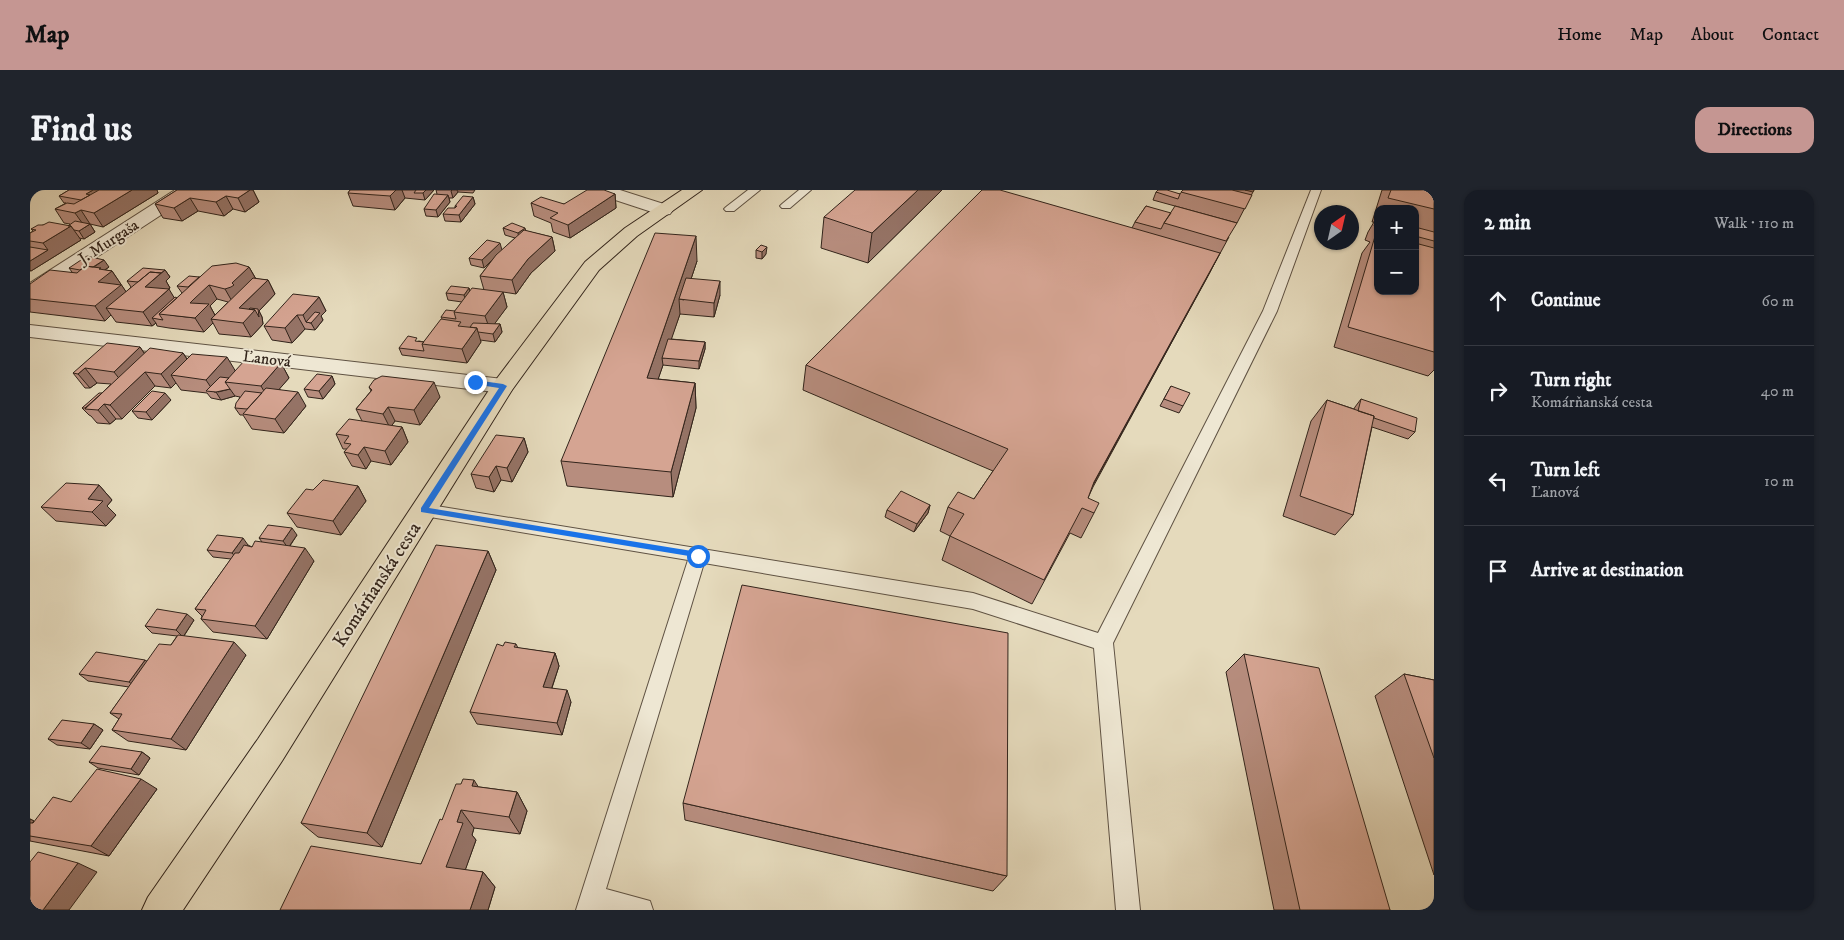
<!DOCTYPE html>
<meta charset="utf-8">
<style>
body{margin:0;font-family:"IM FELL DW Pica",serif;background:#20242c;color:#f1f3f6}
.controls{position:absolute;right:15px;top:15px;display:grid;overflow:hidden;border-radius:10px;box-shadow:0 1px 4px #0004}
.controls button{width:45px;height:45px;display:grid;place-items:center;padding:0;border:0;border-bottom:1px solid #363941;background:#171b24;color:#f1f3f6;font:25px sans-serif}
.compass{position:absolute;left:1284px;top:15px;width:45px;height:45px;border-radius:50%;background:#171b24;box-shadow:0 1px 4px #0004;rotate:34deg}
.stop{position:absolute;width:15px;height:15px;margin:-11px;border:4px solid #1a73e8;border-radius:50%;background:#fff}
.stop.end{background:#1a73e8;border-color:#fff;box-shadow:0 1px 5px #0008}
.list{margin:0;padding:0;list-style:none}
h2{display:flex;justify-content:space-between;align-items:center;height:65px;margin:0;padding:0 20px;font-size:21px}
h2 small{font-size:16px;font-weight:400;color:#9ea1a6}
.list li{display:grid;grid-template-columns:32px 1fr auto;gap:15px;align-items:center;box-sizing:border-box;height:90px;padding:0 20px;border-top:1px solid #363941}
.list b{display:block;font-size:19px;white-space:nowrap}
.list p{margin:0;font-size:16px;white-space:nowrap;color:#9ea1a6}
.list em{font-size:16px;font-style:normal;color:#9ea1a6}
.icon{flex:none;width:28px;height:28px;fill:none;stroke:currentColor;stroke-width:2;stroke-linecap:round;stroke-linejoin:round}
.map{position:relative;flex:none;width:1404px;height:720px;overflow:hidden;border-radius:15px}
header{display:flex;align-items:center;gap:30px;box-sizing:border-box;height:70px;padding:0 25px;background:#c59692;color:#111}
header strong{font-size:24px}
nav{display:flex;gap:28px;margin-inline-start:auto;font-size:18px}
.intro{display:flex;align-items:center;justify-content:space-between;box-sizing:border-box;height:120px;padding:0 30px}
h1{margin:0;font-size:35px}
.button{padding:12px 22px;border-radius:15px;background:#c59692;color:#111;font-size:18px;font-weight:700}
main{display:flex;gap:30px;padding:0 30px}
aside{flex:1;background:#171b24;border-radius:15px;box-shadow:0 1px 4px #0004}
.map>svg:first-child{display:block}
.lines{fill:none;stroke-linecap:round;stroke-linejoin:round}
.service-casing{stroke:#5f5243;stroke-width:2}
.minor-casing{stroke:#5f5243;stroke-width:2}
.primary-casing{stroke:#32241b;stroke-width:2}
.service{fill:#eee7d3;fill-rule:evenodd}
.minor{fill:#eee7d3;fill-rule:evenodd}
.primary{fill:#e5dabc;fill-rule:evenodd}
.wall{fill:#b78d7e;stroke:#32241b;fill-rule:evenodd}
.shaded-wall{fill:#957366;stroke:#32241b}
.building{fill:#d5a492;stroke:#32241b}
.route{fill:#1a73e8}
.labels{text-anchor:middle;stroke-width:4;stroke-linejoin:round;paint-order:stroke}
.far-street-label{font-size:16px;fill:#32241b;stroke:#eee7d3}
.street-label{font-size:19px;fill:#32241b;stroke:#eee7d3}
</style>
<header>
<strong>Map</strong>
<nav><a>Home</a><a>Map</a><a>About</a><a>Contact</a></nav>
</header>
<div class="intro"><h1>Find us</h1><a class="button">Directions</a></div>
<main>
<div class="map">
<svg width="1404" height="720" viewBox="0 0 1404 720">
<rect width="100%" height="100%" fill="#e5dabc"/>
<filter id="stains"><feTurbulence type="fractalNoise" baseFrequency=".004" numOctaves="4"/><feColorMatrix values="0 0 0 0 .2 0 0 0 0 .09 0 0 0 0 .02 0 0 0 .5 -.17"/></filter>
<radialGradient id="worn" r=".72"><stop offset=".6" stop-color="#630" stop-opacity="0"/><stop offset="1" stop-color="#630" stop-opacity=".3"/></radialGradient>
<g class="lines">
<defs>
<path id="service" d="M718,0H730L704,21H696L694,19L696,17Z
M769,0H781L760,18H752L750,16L752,14Z
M1281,0H1291L1247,121L1083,453L1110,720H1086L1064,458L943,419L674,373L576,699L620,711L623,720H546L658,370L394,326L388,324L386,320L388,316L394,314L943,403L1068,443L1233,121Z"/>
<path id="minor" d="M145,0H166L163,4L7,106L0,108V93Z
M564,0H590L640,16L643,20L640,24L634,25L628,24L567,4Z
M0,135L473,189L481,191L484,196L481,201L473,203L0,147Z"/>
<path id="primary" d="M652,0H672L607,46L569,80L482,200L252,571L153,720H112L118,707L228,549L465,191L555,72L595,38Z"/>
</defs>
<use href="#service" class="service-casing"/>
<use href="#minor" class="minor-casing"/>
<use href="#primary" class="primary-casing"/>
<use href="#service" class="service"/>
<use href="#minor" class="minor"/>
<use href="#primary" class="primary"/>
</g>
<path class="wall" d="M39,0H127L128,3L73,37L60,34L65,42L54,49L49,48L51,50L1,81H0V43L3,41L1,39L13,35L38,36L40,34L34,33L25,19L36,13H34L29,6Z
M147,0H223L229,12L215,22L203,19L194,26L168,21L152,31L133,28L125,14Z
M320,0H404L395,10L375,8L365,20L323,16L318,3Z
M406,0H445L443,3L428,2L423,8H419L420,12L408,27L396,26L394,19L407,4Z
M912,0L838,73L791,58L794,27Z
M1153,0H1224L1207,33L1123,10L1126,2L1150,4Z
M1352,0H1404V180L1398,186L1304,157L1332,63L1340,52L1335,50L1338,42L1344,32H1342ZM1348,19H1385V101H1348Z
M585,4L586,18L540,48L523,42L521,33L504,26L501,13L534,14Z
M443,7L445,14L431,32L415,31L413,24L425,18V16Z
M1116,16L1199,47L1063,297L1058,308L1064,323L1051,348L1040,343L1002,414L912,370L920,346L910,341L918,317L944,309L963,281L773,200L776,175L1102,38L1105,32Z
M473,38L496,41L522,47L525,61L501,83L486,104L473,102L477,117L464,134H470L472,142L465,152L450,150L451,152L437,173L372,165L369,158L389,151L394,152L412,129L411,127L425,121L432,112L418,110L416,103L439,98L440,101L454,100L450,86L462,70L454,78L441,75L439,68L472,60L485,48L475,45Z
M731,55L736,64L732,69L726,68V60Z
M667,71L661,89L690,105L684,127L650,124L641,149L675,152V159L669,179L633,175L628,189L665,193L666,218L643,307L537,296L531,271Z
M79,77L75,80L82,81L96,102L101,97L97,91L135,80L140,87L136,91L140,98L138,99L144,108H147L152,103L147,96L169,87L219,77L226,89L238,90L245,104L229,121L232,127L233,134L221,147L189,144L183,133L174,142L139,138L127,136L126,133L122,136L86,132L81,125L75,131L0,122V94L42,82L39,78ZM187,109L198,112L185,125L180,116Z
M289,107L296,121L291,126L293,130L285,140L275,139L262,153L242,150L234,136Z
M110,157L114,163H153L157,169L205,181L251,173L259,188L249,199L276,216L254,243L222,239L213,225H210L205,218L210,207L205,206L191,210L181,208L177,203L151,200L146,193L141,198L125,196L92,229H86L80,234L67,233L61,226L59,225L52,218L72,203L81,194L67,193L60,198H55L43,183Z
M302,186L305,194L293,209L278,207L274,199Z
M1141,196L1153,216L1149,223L1130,216Z
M339,197L410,207L390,235L365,231L361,236L372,237L378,252L361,275L341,271L336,279L322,276L314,262L317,259H313L306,244L332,231L326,219L341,201Z
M1331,209L1385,242L1378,249L1342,237L1323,325L1305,345L1253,326L1281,231L1297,210L1324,219L1325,217Z
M141,210L122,230L108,228L102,221Z
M494,248L498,262L482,292L471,290L464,302L446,298L441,284Z
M69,295L82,310L77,316L86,325L76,336L26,331L11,317Z
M328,296L336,311L311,345L267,337L257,323L283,300Z
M900,315L898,323L884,342L855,327L857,320Z
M267,345L260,356L284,371L237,449L183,442L171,429L172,426L165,419L201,369L183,367L177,360L218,355L222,357L232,352L229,348Z
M458,361L466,380L352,657L288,647L271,633Z
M164,430L154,446L216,465L156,560L98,551L82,540L89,529L80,523L99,497L58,491L49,484L117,471L141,455L147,446L122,443L115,436Z
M486,454L488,458L525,463L529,476L522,498L541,512L532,545L447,534L440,522L473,456Z
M1214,464L1360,720H1244L1196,482Z
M1374,484L1404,490V685L1345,506Z
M64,534L73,540L60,559L27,555L18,549Z
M112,562L120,568L109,585L68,578L59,572Z
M449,597L487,602L497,621L490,644L444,638L442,645L446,650L435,680L453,682L465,697L458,720H250L391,674L412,630Z
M127,599L79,666L0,651V629L4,631L2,633H3L41,612Z
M653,613L977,686L963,701L655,630Z"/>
<path class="shaded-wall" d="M63,0H74L61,11L56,4Z
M102,0H127L128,3L73,37L64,23Z
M220,0H223L229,12L215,22L208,8Z
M366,0H372L375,8L365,20L360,6Z
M396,0H404L395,10L393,3Z
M422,0H427L428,2L423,8L421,1Z
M888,0H912L838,73L842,43Z
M585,4L586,18L540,48L538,35Z
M418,5L420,12L408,27L406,20Z
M196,6L203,19L194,26L186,12Z
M443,7L445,14L431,32L429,25Z
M160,8L168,21L152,31L144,18Z
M51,20L60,34L55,37L45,23Z
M60,34L65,42L54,49L49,41Z
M41,36L51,50L1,81L0,80V71L18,60L13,53Z
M495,38L497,45L489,50L488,43Z
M666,46L667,71L654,110L649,109L650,124L635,168H632L633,175L620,213L617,188Z
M522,47L525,61L501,83L486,104L482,90L498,69Z
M470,53L472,60L454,78L452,70Z
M737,57L736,64L732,69V62Z
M1190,63L1177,88L1051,317L1064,292Z
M74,70L79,77L73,81H82L101,109L76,118L81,125L75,131L65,116L57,82Z
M219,77L227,91L203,113L195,99Z
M135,80L140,87L136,91L140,98L125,111L115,97Z
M238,90L245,104L229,121L232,127L233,134L221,147L213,133L209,118Z
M690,91V105L684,127V113Z
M179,95L187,109L180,116L187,129H181L183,133L174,142L165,128L140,125Z
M439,98L441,105L436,113L434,105Z
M139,99L148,114L129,124L122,128L126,133L122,136L113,122Z
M473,102L477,117L460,140L455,126Z
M289,107L296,121L291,126L293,130L285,140L281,133L276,132L273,125Z
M267,125L275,139L262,153L255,138Z
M470,134L472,142L465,152L463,144Z
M447,138L451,152L437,173L432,159Z
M675,152V159L669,179V171Z
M110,157L120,172L95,196L84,182Z
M153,163L162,177L141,185L146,193L141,198L131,184Z
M197,167L206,182L188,202L200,199L205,206L191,210L186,202H184L176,190Z
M251,173L259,188L226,226L235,203L231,196Z
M55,178L67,193L60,198L48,184Z
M115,182L125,196L92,229L80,215L74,214L86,229L80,234L67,219L83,205L86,209Z
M302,186L305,194L293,209L289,201Z
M404,192L410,207L390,235L384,220Z
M665,193L666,218L643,307L641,282Z
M268,202L276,216L254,243L245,229Z
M135,203L141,210L122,230L116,222Z
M358,217L365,231L360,238L353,224Z
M372,237L378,252L361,275L355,261Z
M494,248L498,262L482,292L477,278Z
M334,257L341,271L336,279L328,265Z
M466,276L471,290L464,302L459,287Z
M69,295L82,310L77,316L86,325L76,336L62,322L58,309Z
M328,296L336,311L311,345L303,331Z
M900,315L898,323L884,342L887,334Z
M262,338L267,345L258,358L253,351Z
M213,348L218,355L208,370L202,363Z
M275,358L284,371L237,449L225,436Z
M458,361L466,380L352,657L337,643Z
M157,424L164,430L153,447L146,440Z
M204,452L216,465L156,560L141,549Z
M525,463L529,476L518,509L513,497Z
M115,470L123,476L107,498L99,492Z
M537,500L541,512L532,545L527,533Z
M64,534L73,540L60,559L51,553Z
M112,562L120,568L109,585L101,579Z
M111,589L127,599L79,666L61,656Z
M444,590L456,609L442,596Z
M487,602L497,621L490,644L479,627Z
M431,620L444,638L442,645L446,650L431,692L416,677L427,632Z
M0,629L4,631L0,636Z
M48,673L67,682L39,720H13Z
M453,682L465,697L458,720H440Z"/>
<path class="building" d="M39,0H63L56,4L60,5L51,10L29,6Z
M69,0H102L64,23L51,20L45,23L25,19L37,13L44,14Z
M147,0H220L208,8L196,6L186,12L160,8L144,18L125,14Z
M320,0H366L360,6L318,3Z
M386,0H396L393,3H384Z
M557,0H574L585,4L538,35L520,28L528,23L501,13L511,7L534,14Z
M825,0H888L842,43L794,27Z
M952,0H970L1190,63L1064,292L1058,308L1069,313L1064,323L1052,318L1014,390L920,346L934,324L918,317L928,302L944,309L978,259L776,175Z
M1128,0H1137L1150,4L1148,9L1126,2Z
M1153,0H1202L1222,5L1215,19L1151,2Z
M1215,0H1224L1223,2Z
M1361,0H1404V19L1358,8Z
M404,4L418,5L406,20L394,19Z
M433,6L443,7L429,25L413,24L418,18H425L427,16H425Z
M1116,16L1141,23L1134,33L1131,39L1105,32Z
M1145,16L1207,33L1196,51L1134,33Z
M1348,28V37L1344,36Z
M45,31L60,34L49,41L44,40L41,36H38Z
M19,32L41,36L13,53L0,51V43L6,40L1,39L8,35H13Z
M482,33L495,38L488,43L473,38Z
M1385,37L1404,42V51L1385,46Z
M494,40L522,47L498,69L482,90L450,86L466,65Z
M625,43L666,46L617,188L665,193L641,282L531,271Z
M1346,43H1348V101H1385V53L1404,58V162L1318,137Z
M457,50L470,53L452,70L439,68Z
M731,55L737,57L732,62L726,60Z
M0,57L18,60L0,71Z
M57,66L74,70L63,77L55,76L50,80L39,78Z
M206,73L219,77L202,93L204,95L201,97L195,99L179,95L164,109L160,113L179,114L165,128L129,124L182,76Z
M55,76L71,78L69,79L82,81L68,92L91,95L65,116L0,109V94L20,80L47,83Z
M113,78L135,80L131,83L120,82L108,92L97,91Z
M120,82L131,83L115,97L139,99L113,122L76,118Z
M159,86L169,87L158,97L147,96Z
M223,88L238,90L209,118L225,120L213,133L181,129Z
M656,88L690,91L684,113L649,109Z
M421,96L439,98L434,105L416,103Z
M442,98L473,102L455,126L424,122Z
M263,104L289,107L273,125H267L255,138L234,136Z
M145,107L147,108L129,124L133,130L122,128Z
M220,118L228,119L229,127L225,120L219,119Z
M416,120L425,121L424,122L426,129L411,127Z
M285,122L290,123L281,133L276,132Z
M411,129L431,132L428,136L447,138L432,159L392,154Z
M443,133L470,134L463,144L448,142L447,138L440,137Z
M378,146L387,148L385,151L394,152L392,154L394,161L369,158Z
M638,149L675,152L669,171L632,168Z
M77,153L110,157L84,182L55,178L48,184L43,183Z
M120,158L153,163L131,184L115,182L80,215L74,214L68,220L55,219Z
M162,164L197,167L176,190L141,185Z
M215,170L251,173L231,196L195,192Z
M287,184L302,186L289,201L274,199Z
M352,186L404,192L384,220L358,217L353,224L326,219L342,200L339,197L344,190Z
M190,187L199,188L195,192L200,199L186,202L176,201Z
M1141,196L1160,203L1153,216L1134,209Z
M236,198L268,202L245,229L213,224Z
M122,201L135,203L116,222L102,221Z
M215,201L232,203L217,219L205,218L206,213Z
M69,203H72L55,218H52Z
M1331,209L1387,228L1385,242L1344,228V226L1328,221Z
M1297,210L1344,226L1323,325L1270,306Z
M319,229L372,237L355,261L334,257L328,265L314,262L321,254L314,253L319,246L306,244Z
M466,245L494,248L477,278L466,276L459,287L441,284Z
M293,290L328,296L303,331L257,323L276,299L283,300Z
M36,293L69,295L58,309L73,311L62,322L11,317Z
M871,301L900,315L887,334L857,320Z
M238,335L262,338L253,351L229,348Z
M187,345L213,348L202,363L177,360Z
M225,351L275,358L225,436L171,429L176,420L165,419L205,363H209L214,355L222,357Z
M406,355L458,361L337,643L271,633Z
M712,395L978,443L977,686L653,613Z
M127,419L157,424L146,440L115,436Z
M148,445L204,452L141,549L82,540L92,524L80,523L129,454L141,455Z
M475,452L486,454L484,457L525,463L513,497L537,500L527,533L440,522L467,454L473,456Z
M66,462L115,470L99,492L49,484Z
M1214,464L1289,478L1360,720H1270Z
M1374,484L1404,490V568Z
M32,530L64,534L51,553L18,549Z
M71,556L112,562L101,579L59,572Z
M67,579L111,589L61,656L0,646V633H3L23,607L41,612Z
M433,589L444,590L442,596L487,602L479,627L431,620L427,632L433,633L416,677L453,682L440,720H250L281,656L391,674L410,629L412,630L426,594H431Z
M8,662L48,673L13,720H0V672Z"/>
<path class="route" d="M445,190L473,194L477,196L399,318L668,362L671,363V368L391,322V318L469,198L443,194V191Z"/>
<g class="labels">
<g class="far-street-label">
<text transform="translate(78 51) rotate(-33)" y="6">J. Murgaša</text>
<text transform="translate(237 168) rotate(7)" y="6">Ľanová</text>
</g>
<g class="street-label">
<text transform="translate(346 394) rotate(-57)" y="7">Komárňanská cesta</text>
</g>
</g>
<rect width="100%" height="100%" filter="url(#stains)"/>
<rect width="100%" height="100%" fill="url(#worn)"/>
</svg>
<div class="controls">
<button>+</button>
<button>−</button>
</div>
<svg class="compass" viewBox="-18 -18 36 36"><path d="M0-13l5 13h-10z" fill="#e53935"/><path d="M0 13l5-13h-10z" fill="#9ea1a6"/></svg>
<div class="stop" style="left:668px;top:366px"></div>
<div class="stop end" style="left:445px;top:192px"></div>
</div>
<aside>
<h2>2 min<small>Walk · 110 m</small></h2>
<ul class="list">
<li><svg class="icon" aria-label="ahead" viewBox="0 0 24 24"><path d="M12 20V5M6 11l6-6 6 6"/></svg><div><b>Continue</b></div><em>60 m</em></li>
<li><svg class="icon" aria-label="right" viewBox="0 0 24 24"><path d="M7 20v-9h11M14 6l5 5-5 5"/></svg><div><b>Turn right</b><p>Komárňanská cesta</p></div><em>40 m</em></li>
<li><svg class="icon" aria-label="left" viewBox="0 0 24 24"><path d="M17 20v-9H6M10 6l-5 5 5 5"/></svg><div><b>Turn left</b><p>Ľanová</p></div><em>10 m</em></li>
<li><svg class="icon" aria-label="arrive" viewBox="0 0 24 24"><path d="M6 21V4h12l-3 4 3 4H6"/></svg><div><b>Arrive at destination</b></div></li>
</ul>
</aside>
</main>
